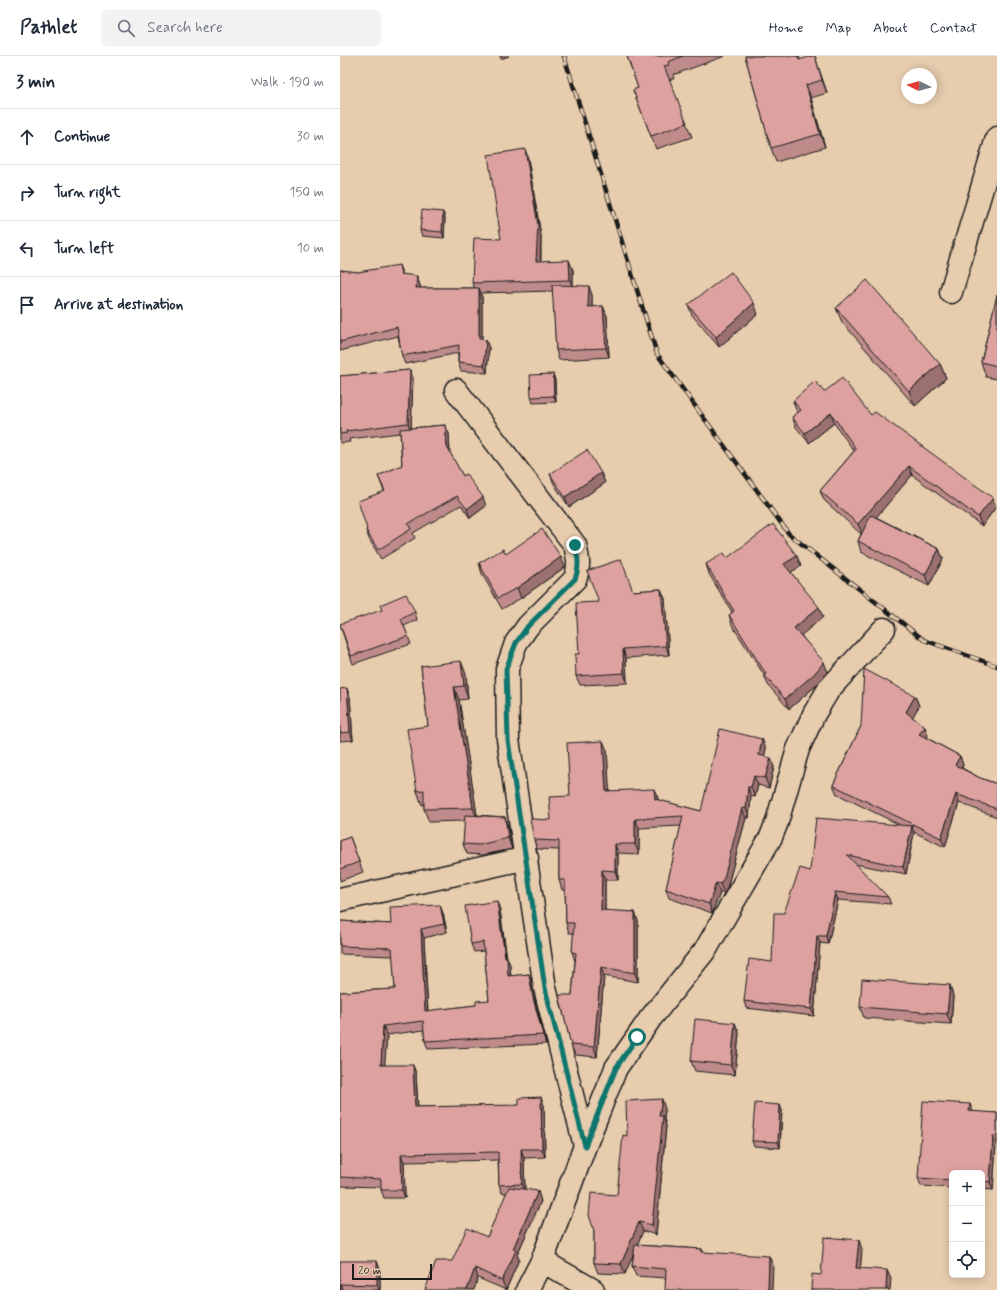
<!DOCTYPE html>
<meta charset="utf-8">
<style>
body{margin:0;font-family:Mynerve,sans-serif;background:#f2f2f3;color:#1f2937}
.controls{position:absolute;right:12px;bottom:12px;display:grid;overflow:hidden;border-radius:6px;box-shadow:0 2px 10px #0003}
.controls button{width:36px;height:36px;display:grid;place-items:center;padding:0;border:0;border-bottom:1px solid #e0e1e3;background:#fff;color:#1f2937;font:20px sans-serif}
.compass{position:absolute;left:561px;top:12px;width:36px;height:36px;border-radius:50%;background:#fff;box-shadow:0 2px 10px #0003;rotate:275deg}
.scale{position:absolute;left:12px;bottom:10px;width:80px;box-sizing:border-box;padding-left:4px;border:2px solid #1c1c1c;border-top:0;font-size:11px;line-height:14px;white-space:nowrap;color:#1c1c1c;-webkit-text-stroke:3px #e7ccae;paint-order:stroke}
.stop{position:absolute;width:12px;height:12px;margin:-9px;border:3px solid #0f766e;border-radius:50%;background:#fff}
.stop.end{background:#0f766e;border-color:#fff;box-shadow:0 1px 4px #0008}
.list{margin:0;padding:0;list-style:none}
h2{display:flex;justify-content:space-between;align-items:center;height:52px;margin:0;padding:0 16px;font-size:17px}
h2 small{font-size:13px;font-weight:400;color:#747a83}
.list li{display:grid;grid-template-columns:26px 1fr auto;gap:12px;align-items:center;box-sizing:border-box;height:56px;padding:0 16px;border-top:1px solid #e0e1e3}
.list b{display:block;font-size:15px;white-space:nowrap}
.list em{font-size:13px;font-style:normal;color:#747a83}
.icon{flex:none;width:22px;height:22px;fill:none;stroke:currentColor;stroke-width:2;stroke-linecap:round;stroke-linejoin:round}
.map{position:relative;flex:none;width:657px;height:1234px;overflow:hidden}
header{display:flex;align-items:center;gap:24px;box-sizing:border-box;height:56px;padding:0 20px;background:#fff;border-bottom:1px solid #e0e1e3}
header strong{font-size:19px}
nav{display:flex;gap:22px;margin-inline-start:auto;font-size:14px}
.search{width:280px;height:36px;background:#f2f2f3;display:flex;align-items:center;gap:10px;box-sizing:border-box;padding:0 14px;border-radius:6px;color:#747a83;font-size:15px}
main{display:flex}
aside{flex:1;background:#fff}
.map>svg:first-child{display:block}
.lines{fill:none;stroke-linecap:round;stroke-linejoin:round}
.street-casing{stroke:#1c1c1c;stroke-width:25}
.street{stroke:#e7ccae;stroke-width:22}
.rail-casing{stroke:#1c1c1c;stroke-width:4.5}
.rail{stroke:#e7ccae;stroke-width:3;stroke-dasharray:9;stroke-linecap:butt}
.wall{fill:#be8b8a;stroke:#1c1c1c}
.shaded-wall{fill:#9b7170;stroke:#1c1c1c}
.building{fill:#dda2a0;stroke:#1c1c1c}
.route{stroke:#0f766e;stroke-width:5}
</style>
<header>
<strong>Pathlet</strong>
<div class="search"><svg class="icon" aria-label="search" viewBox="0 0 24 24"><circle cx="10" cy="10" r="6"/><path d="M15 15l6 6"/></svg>Search here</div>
<nav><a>Home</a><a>Map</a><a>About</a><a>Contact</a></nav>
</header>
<main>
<aside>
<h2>3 min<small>Walk · 190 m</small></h2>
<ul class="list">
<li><svg class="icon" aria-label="ahead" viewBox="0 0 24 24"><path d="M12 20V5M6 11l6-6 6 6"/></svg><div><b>Continue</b></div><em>30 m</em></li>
<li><svg class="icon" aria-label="right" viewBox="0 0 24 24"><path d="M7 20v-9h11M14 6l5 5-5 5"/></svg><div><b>Turn right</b></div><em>150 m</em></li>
<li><svg class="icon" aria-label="left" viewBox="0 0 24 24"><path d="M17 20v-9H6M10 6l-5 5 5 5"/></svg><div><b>Turn left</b></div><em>10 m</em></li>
<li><svg class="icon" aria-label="arrive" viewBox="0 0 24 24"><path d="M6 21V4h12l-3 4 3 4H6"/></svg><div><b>Arrive at destination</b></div></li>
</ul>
</aside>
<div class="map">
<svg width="657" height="1234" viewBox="0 0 657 1234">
<rect width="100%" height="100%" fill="#e7ccae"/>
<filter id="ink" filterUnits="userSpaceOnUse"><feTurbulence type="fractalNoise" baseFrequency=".025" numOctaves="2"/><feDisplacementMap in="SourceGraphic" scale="8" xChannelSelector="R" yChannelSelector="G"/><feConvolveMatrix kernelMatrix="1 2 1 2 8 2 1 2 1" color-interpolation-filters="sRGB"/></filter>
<g filter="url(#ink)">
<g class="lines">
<defs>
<path id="street" d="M611,236L657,82
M116,334L235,489C238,501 240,511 235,523L188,570L176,587L167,613L168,683L205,932L245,1090
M0,844L187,802
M202,1205L253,1234
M187,1234L202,1205L245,1090L276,1012L310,963L366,893L431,781L437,766L458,693L474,658L489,633L544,573"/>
</defs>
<use href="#street" class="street-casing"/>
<use href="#street" class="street"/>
<defs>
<path id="rail" d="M224,0L317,298L449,478L584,584L657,610"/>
</defs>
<use href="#rail" class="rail-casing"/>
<use href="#rail" class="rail"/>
</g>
<path class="wall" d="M160,0H169L161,3Z
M287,0H385L333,19L334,22L329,24L352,81L316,93L293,34L298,32Z
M405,0H459L460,4L479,13L487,37L471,42L485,91L436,106L431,92Z
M185,93L188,103L201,180V205L233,214V229L252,239V251L263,250L267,260L269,301L219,304L216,294L213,235L140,237L142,241V284L149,292L147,317L121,315L118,306V297L65,308L62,300L58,280L0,295V214L18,216L62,217V219L80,229V232H135L132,227L161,183Z
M103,156L105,162L104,182L82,180L80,174Z
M657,239V323L646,321L641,306Z
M348,249L418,258L379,291L352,259Z
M496,252L600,308L606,322L575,350L502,266Z
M70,314L73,322L71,372L105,369L109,378L110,397L123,420L146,450L130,462L121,449L73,477L75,482L41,503L29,483L26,474L27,473L44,435L38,420L62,409L60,377L9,383L10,386L0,387V320Z
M213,318L215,324L216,346L193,347L191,341Z
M484,336L531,359L656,451L642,470L572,419L536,461L599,493L603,503L589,530L521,496L518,485L521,478L484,444L480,435L514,395L494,367L469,387L456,371L452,361L458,356L456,354L453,345Z
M261,417L265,427L229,451L214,428L210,418Z
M166,498L225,511L181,542L162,553L142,518L139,507Z
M387,502L461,510L451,516L483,561L461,579L488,616L478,628L449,653L428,629L424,619L392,569L389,559L392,556L369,518L366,508Z
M321,533L325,543L329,599L286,602L287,627L240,629L236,620L239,598L259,546L293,535Z
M75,556L77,564L64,570L71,588L13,608L0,569Z
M81,610L126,618L128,643L119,644L137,759L165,761L168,771L172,793L143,799L127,798L123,788L125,765L89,766L84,753V748L82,749L77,735L88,670Z
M0,633L10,641L13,684L0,685Z
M575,640L579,650L572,661L585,671L588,681L587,682L620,700L623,709L622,712L640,722L657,728V761L619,747L605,791L574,776V777L566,818L515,808L548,841L551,848L498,844L488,888L480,887L474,960L406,952L404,945L432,906L444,857L470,815L560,769L497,738L493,729L521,670Z
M422,683L426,693L424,700L434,711L429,732L418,729L415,741L411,740L409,762H406L387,832L384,838L380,837L372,857L329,842L326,833L341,770L299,772V798L278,797V824H265V855L295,856L298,865V926L264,920L257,1001L235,999L231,989L232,939L235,905L232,896L234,877H229L226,867L225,834H222L219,824V794L197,793L194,784L211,764L230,740L267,694L269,735L318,742V744L361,755Z
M10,781L23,816L0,825V785Z
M160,854L167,901L170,909L171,920L189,918L192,927L196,950L206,988L88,993L85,985L84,974L47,979L44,1009L76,1017L78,1051L204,1049L205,1101L184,1102L185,1134L201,1145L177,1199L179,1203L166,1234L138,1222L112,1205L147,1181L167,1137H162L159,1129L158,1104L64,1106L65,1142H44L41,1134V1131L0,1130V936L55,933L53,900L0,898V865L51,868L103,857L107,876L84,882L88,955L136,949L149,944L144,895L134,896L131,888Z
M610,929L613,940L611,968L524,962L520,951Z
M395,967L399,977L395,1019L355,1015L351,1005Z
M630,1048L632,1056L657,1057V1088H656L653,1134L642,1133V1117H612V1132L581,1130L578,1122Z
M325,1053L324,1063L326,1070L316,1179L303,1175L297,1189L362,1193L363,1196L433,1209L326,1222L296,1220L292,1210L294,1196L285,1218L258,1217L254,1207V1175L277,1139L287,1080Z
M442,1054L440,1092L414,1090L412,1085Z
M0,1205L40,1213V1234H0Z"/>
<path class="shaded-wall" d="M475,0L479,13L487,37L482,24Z
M466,29L471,42L485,91L480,78Z
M185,93L188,103L201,180L200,215L196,205Z
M103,156L105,162L104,182L102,176Z
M229,204L233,214V235L230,224Z
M59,209L62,217L63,227Z
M77,220L80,229L79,240L76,232Z
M249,230L252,239V260L248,251Z
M139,232L142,241V291L139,283Z
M414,247L418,258L379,291L376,281Z
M263,250L267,260L269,301L266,292Z
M146,284L149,292L147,317L144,309Z
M600,308L606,322L575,350L569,335Z
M70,314L73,322L71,376L68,367Z
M213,318L215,324L216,346L214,340Z
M491,357L494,367L469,387L465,377Z
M105,369L109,378L110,400L107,391Z
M569,410L572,419L522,478L518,468Z
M261,417L265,427L229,451L225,441Z
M143,441L146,450L130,462L127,453Z
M653,442L656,451L642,470L638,461Z
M599,493L603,503L589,530L585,519Z
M457,500L461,510L448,518L444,508Z
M221,501L225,511L181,542L177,532Z
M321,533L325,543L329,599L326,590Z
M479,551L483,561L458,582L454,572Z
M283,593L286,602L287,627L284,617Z
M121,605L126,618L128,643L124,630Z
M484,606L488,616L478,628L449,653L445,643Z
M114,631L119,644L138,765L133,752Z
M7,632L10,641L13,684L10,676Z
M575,640L579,650L570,666L566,656Z
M585,671L588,681L583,688L579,678Z
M422,683L426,693L423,708L419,699Z
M263,685L267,694L270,745L266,735Z
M620,700L623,709L619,718L615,709Z
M431,702L434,711L429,732L425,722Z
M414,720L418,729L415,741L411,731Z
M408,731L411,740L409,762L406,753Z
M314,733L318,742V753L315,743Z
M616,738L619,747L605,791L601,782Z
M402,752L406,762L387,832L384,838L380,828Z
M165,761L168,771L172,793L168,782Z
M295,763L299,772V798L295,788Z
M572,770L574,777L566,818L563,811Z
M275,788L278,797V824L275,815Z
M262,814L265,824V864L261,854Z
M376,827L380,837L372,857L369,848Z
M495,836L498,844L488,888L486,880Z
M157,845L160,854L167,908V901L170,909L171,929L168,920Z
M100,849L103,857L107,876L104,868Z
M295,856L298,865V926L295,917Z
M81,873L84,882L88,963L85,955Z
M477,880L480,887L474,960L471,953Z
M261,911L264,920L257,1001L254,991Z
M189,918L192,927L196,950L206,988L203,979L193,942Z
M610,929L613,940L611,968L607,958Z
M395,967L399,977L395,1019L391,1009Z
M43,970L47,979L44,1018L41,1009Z
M73,1009L76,1017L78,1059L75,1051Z
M201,1041L204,1049L205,1101L202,1093Z
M322,1043L325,1053L324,1063L326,1070L316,1179L312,1169L319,1060Z
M630,1048L633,1056L629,1055Z
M440,1049L442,1054L440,1092L438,1086Z
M653,1080L656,1088L653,1134L650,1126Z
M181,1093L184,1102L185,1137L182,1128Z
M61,1098L64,1106L65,1142L62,1134Z
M198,1135L201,1145L177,1199L179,1203L166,1234L162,1225L173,1193Z
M299,1166L303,1175L285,1218L281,1208Z
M519,1184L522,1193L520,1221L516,1212Z
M429,1200L433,1209L432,1234H428Z
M37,1205L40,1213V1234H39L37,1229Z
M135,1212L138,1222L134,1234H127Z
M547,1214L551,1223L550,1234H546Z
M1,1228L3,1234H0Z"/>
<path class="building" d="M287,0H343L328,6L329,9L324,10L347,67L311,80L293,34L298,32Z
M405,0H458L459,4L472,0H475L482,24L466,29L480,78L431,92Z
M185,93L198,169L196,205L229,204L230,224L132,227L134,182L161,183L148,99Z
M82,154L103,156L102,176L80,174Z
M59,209L61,218L77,220L76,232H139V283L146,284L144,309L118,306L119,289L62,300L57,271L0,286V214L18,216Z
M391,216L414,247L376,281L348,249Z
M527,224L600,308L569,335L496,252Z
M212,229L249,230L248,251L263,250L266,292L216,294Z
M657,239V310L641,306Z
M70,314L68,367L6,375L7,377L0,378V320Z
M213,318L214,340L191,341L190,319Z
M502,322L531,359L535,356L653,442L638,461L569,410L518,468L480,435L516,393L491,357L465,377L452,361L461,354L453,345L475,325L484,336Z
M105,369L107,391L123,420L126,418L143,441L127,453L117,440L68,468L71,473L38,494L26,474L27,473L18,445L45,435L38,420L62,409L60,373Z
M247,394L261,417L225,441L210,418Z
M531,459L599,493L585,519L518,485Z
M433,468L457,500L444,508L479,551L454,572L484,606L474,618L445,643L424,619L426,618L389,559L394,555L366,508L384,497L387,502Z
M202,473L221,501L177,532L158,542L139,507L163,493L166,498Z
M281,503L293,535L321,533L326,590L283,593L284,617L236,620L235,598H239L236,547L259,546L247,515Z
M66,538L75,556L61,563L68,580L11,600L0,568L42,554L40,549Z
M121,605L124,630L114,631L133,752L84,753V734L77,735L67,673L88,670L81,610Z
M524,613L575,640L566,656L585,671L579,678L620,700L615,709L640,722L657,728V753L616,738L601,782L493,729L521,670Z
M7,632L10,676L0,677V633Z
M380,673L422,683L419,699L431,702L425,722L414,720L411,731H408L406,753L402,752L384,822L380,828L376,827L369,848L326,833L343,760L295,763V788H275V815L262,814L261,854L295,856V917L261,911L254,991L231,989L219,939H232L236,897L232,896L234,867H226L225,824H219V785L194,784L190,763L211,764L209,741L230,740L227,687L263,685L266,735L314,733L315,743L361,755Z
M125,759L165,761L168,782L139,789L123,788Z
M476,762L572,770L563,811L507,799L548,841L495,836L486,880H477L471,953L404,945L409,903L432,906L434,857H444L460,812L470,815Z
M10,781L19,806L0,813V785Z
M157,845L165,901H167L168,920L189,918L193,942L203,979L85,985L83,965L43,970L41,1009H73L75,1051L179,1049V1042L201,1041L202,1093H181L182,1128L159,1129L158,1096L61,1098L62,1134H41V1123L0,1121V936L55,933L52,892L0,890V865L51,868L50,851L100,849L104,868L81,873L85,955L136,949V945L149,944L143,886L131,888L125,850Z
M522,923L610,929L607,958L520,951Z
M355,963L395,967L391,1009L351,1005Z
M322,1043L319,1060H323L312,1169L299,1166L281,1208L254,1207V1175L249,1159L251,1137L277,1139L283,1079L287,1080L286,1045Z
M583,1045L630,1048L629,1055L657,1057V1080H653L650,1126L642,1125V1117H612V1124L578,1122Z
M415,1047L440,1049L438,1086L412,1085Z
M169,1131L198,1135L173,1193L176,1194L162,1225L135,1212L127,1234H85L96,1205H112L127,1172L147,1181Z
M484,1181L519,1184L516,1212L547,1214L546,1234H471L472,1218L481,1219Z
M295,1189L362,1193L361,1196L429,1200L428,1234H325L326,1213L292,1210Z
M0,1205H37V1229L1,1228L0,1234Z"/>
</g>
<g class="lines" filter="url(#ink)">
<path class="route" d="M235,489C238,501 240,511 235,523L188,570L176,587L166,613L168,684L205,932L245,1090L276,1012L297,981"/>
</g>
</svg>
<div class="controls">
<button>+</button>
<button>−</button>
<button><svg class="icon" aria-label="locate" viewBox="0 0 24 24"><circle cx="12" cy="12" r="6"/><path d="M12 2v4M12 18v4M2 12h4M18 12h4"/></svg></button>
</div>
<svg class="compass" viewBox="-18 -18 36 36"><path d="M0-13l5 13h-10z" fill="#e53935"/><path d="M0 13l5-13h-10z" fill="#747a83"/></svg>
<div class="scale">20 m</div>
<div class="stop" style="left:297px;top:981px"></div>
<div class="stop end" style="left:235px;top:489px"></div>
</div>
</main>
